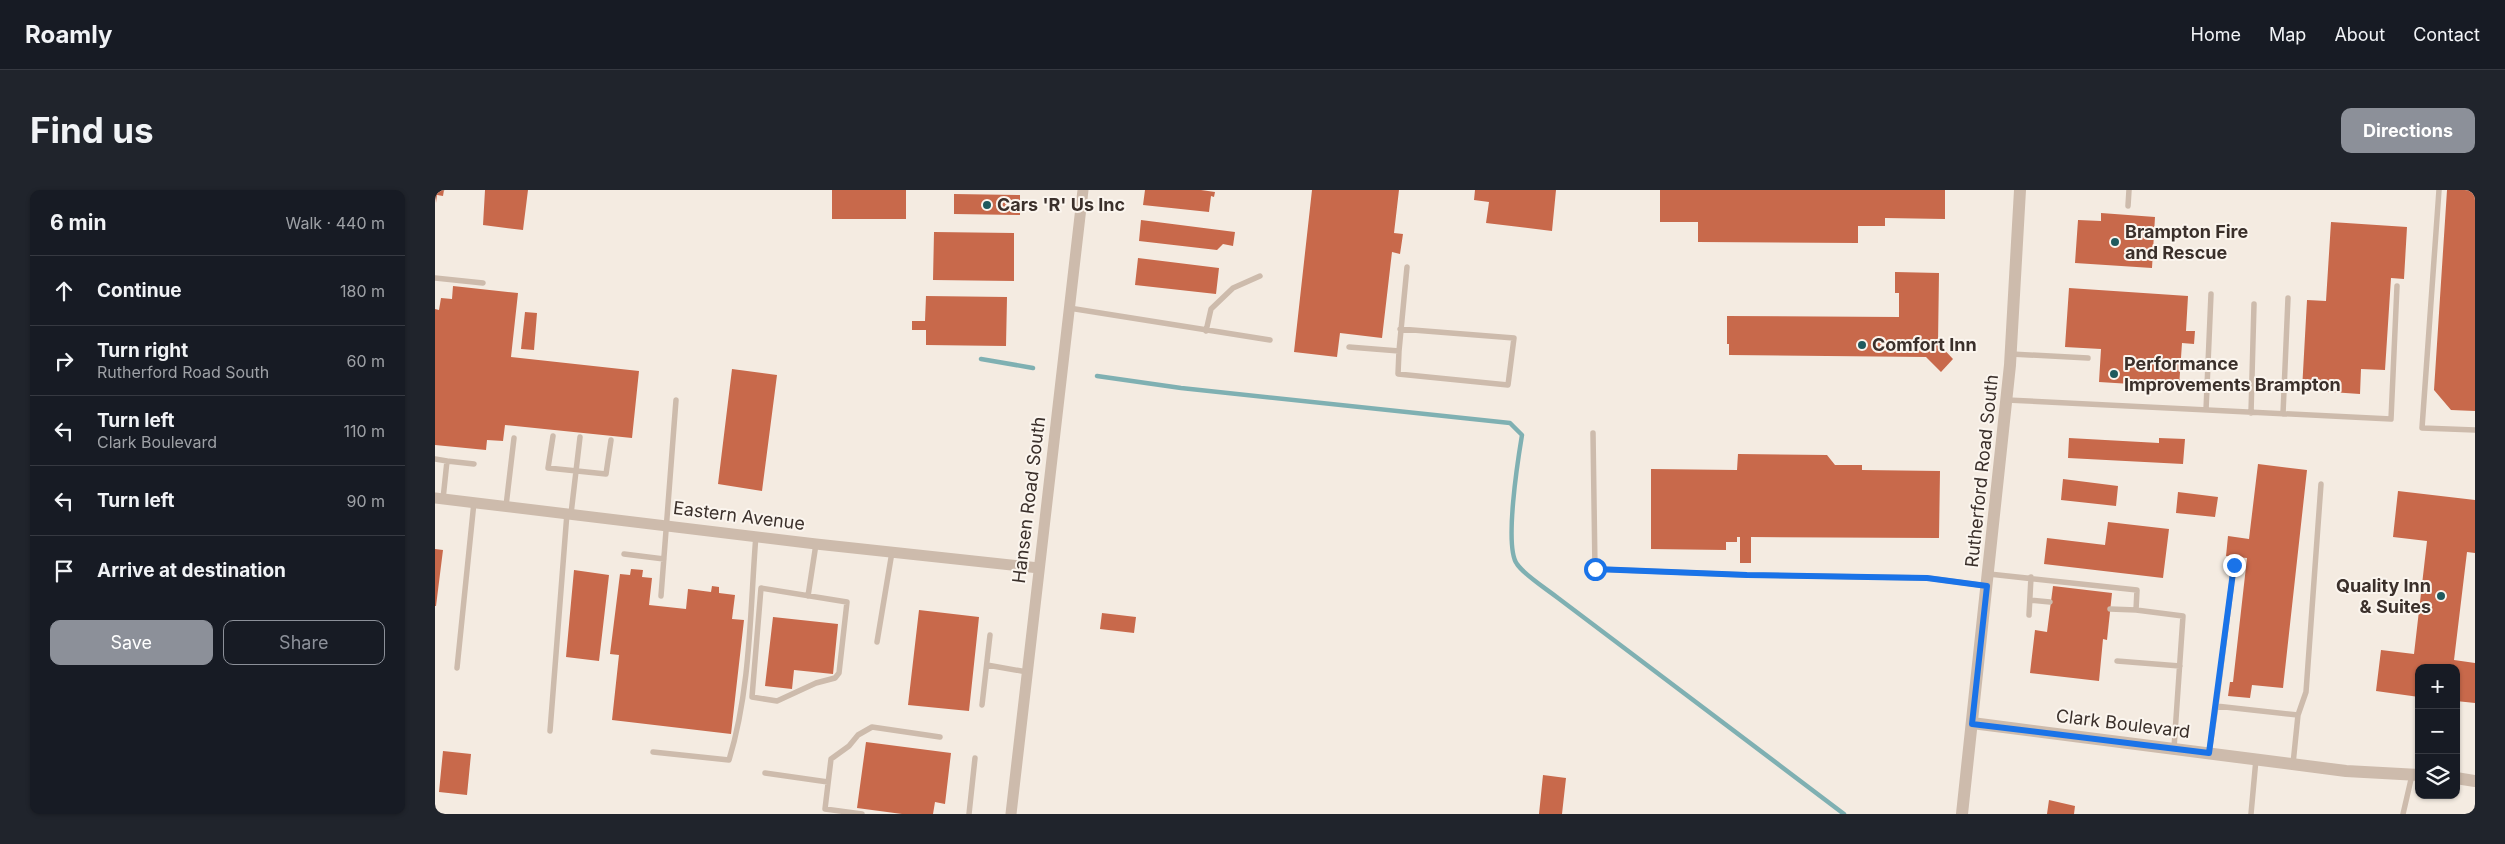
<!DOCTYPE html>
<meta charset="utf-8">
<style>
body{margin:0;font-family:Inter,sans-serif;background:#20242c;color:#f1f3f6}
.controls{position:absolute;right:15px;bottom:15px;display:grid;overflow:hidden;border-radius:10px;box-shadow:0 1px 4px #0004}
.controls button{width:45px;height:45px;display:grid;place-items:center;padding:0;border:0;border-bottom:1px solid #363941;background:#171b24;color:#f1f3f6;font:25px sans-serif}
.stop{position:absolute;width:15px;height:15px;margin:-11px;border:4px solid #1a73e8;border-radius:50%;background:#fff}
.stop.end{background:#1a73e8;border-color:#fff;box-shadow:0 1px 5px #0008}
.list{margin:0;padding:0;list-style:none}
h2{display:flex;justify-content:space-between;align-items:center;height:65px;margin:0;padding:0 20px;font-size:21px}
h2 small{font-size:16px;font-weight:400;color:#9ea1a6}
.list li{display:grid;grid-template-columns:32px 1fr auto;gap:15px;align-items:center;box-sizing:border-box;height:70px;padding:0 20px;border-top:1px solid #363941}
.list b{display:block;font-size:19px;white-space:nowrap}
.list p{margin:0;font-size:16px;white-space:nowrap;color:#9ea1a6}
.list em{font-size:16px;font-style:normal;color:#9ea1a6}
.actions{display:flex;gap:10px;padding:15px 20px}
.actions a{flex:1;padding:11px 0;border:1px solid #8c9099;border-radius:10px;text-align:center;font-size:18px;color:#8c9099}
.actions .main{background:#8c9099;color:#fff}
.icon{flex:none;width:28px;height:28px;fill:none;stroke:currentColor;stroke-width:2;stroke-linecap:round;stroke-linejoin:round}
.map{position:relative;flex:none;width:2040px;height:624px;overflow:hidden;border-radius:10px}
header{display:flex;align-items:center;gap:30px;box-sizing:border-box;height:70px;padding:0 25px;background:#171b24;border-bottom:1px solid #363941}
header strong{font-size:24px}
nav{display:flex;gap:28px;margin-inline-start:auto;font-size:18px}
.intro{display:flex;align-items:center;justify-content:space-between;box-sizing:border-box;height:120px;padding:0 30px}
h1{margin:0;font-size:35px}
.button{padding:12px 22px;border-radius:10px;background:#8c9099;color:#fff;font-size:18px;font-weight:700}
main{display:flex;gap:30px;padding:0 30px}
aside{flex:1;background:#171b24;border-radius:10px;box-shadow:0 1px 4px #0004}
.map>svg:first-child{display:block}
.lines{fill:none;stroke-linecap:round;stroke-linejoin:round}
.stream{stroke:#7fb0b2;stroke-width:4.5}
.building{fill:#c8694b}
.service{stroke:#cdbbac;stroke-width:5.5}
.minor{stroke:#cdbbac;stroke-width:11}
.tertiary{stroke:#cdbbac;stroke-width:12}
.route{stroke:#1a73e8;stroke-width:6}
.poi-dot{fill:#1f5a5e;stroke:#fbf5ee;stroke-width:2}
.labels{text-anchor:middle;stroke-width:4;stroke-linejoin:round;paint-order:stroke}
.poi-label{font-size:18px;font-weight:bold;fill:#3b302b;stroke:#fbf5ee;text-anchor:start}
.street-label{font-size:18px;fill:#3b302b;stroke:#fbf5ee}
</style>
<header>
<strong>Roamly</strong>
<nav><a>Home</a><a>Map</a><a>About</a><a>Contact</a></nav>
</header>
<div class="intro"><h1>Find us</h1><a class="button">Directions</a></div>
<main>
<aside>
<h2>6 min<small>Walk · 440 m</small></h2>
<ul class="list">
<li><svg class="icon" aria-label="ahead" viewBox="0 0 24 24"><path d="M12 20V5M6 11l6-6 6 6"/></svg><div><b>Continue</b></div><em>180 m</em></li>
<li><svg class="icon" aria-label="right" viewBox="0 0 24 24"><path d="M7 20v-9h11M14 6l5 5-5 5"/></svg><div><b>Turn right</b><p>Rutherford Road South</p></div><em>60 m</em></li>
<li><svg class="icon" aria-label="left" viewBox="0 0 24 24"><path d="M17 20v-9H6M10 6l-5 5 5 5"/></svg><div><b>Turn left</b><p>Clark Boulevard</p></div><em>110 m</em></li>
<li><svg class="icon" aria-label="left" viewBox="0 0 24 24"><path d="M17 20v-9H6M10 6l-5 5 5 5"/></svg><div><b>Turn left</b></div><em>90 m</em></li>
<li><svg class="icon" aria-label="arrive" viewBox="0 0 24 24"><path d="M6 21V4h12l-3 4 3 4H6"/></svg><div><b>Arrive at destination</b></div></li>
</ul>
<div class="actions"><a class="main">Save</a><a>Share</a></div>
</aside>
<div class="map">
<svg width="2040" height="624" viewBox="0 0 2040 624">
<rect width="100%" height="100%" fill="#f4ebe1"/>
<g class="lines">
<path class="stream" d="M546,169L598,178
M662,186L746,198L1075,233L1087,245C1083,269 1069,357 1082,374C1088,384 1113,400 1123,408L1409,624"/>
</g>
<path class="building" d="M0,0H9L8,6L2,5L1,13Z
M50,0H93L88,40L48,35Z
M397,0H471V29H397Z
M710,0H766L780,2L779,7L776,6L774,22L708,15Z
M877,0H964L959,43L968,44L965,64L957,62L947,148L905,143L902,167L859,162Z
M1040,0H1121L1117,41L1051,33L1054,12L1039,10Z
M1225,0H1510V29L1450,28V36H1423V53L1263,52V32H1225Z
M2012,0H2040V221L2016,220L1999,200Z
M519,4L585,5V25L519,24Z
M1666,23L1720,27L1717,78L1640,73L1643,30L1666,31Z
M706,30L800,42L798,56L788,54L782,60L704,51Z
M1896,32L1972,37L1969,89L1956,88L1950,180L1926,179L1925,204L1867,200L1872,110L1891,111Z
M499,42L579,43V91L498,90Z
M703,68L784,78L781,104L700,95Z
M1460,82L1504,83L1503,153L1518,169L1506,182L1491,167L1294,165V154H1292V126L1464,127V103H1460Z
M18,96L83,103L76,167L204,181L197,248L70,235L68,251L52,250L51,260L0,255V119L4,120L6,108L17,109Z
M1634,98L1753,106L1751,141H1760L1759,154L1747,153L1744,197L1664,192L1666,159L1630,157Z
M491,106L572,107L571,156L491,155V140H477V131H490Z
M90,122L102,123L99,160L86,159Z
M297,179L342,185L327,301L283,294Z
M1634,248L1724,253V248L1750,249L1748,274L1633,268Z
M1303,264L1392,265L1400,275H1427V280L1505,281L1504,348L1316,347V373H1305V347H1302V352H1291V360L1216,359V279L1302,280Z
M1823,274L1872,280L1848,498L1817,495L1815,508L1793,506L1795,492H1798L1812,368L1791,366L1793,346L1814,349Z
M1628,289L1683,296L1681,316L1626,310Z
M1963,301L2040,310V363L2032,362L2019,470L2040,473V513L2021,511V478H1984V507L1941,501L1946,460L1979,464L1992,351L1958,347Z
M1743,302L1783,307L1780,327L1741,323Z
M1673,332L1734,339L1728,388L1609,374L1612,348L1670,355Z
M0,359L8,360L1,416H0Z
M196,379L208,380L207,387L217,388L214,415L251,419L253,399L276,402L277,396L284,397V403L300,405L297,429L309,430L296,544L177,530L184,465L175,464L185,384L195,385Z
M139,380L174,385L164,471L131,467Z
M1618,396L1677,403L1672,450L1668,449L1664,491L1595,483L1600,440L1612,442Z
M484,420L544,427L534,521L473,515Z
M667,423L701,427L699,443L665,439Z
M338,427L403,434L398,484L359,480L357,499L330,496Z
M431,552L516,563L510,614L500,612L498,624H467L422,618Z
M8,561L36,564L32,605L4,602Z
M1108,585L1131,588L1127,624H1104Z
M1614,610L1640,616L1639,624H1612Z"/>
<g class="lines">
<path class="service" d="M2004,0L1987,238L2040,240
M1693,16L1694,0
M0,88L48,93
M634,118L835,150
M771,141L776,119L798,98L825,86
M914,157L964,161L972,77
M964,161L963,184L1073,195L1079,148L965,139
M1576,164L1653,168
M1572,210L1956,229L1962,96
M1771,220L1776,104
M1816,223L1819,114
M1848,224L1853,108
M1158,243L1160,379L1312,385L1493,388L1552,396
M118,246L113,278L171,284L176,250
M0,269L12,271L8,309
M12,271L39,274
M71,316L79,248
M136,324L145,247
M189,364L229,369
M1554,384L1702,400L1701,420L1748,426L1739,558
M326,398L412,412L404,483L400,488L381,493L342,511L317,507Z
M226,406L241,210
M373,406L381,354
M1595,410L1615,412
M1675,419L1701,420
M1594,425L1596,387
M442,452L457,362
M1682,471L1745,476
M552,475L592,482
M22,478L39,312
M547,515L555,445
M1781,516L1799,375
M1863,525L1871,502L1886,294
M115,541L132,323
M218,562L294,570C316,498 315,419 321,345
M1774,563L1781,516L1863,525L1858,574
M330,583L393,592
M427,624L390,619L396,569L414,556L423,545L437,537L505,547
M534,624L540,568
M1816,624L1821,569
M1968,624L1977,585"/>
<path class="minor" d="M0,308L381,354L604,378
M576,624L648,0"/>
<path class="tertiary" d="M1537,533L1911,581L1984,585
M2021,588L2040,591
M1527,624L1575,175L1585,0"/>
</g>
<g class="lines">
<path class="route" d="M1160,379L1312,385L1492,388L1552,396L1537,534L1774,563L1799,375"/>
</g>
<g class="poi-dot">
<circle cx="552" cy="15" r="5"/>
<circle cx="1680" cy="52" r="5"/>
<circle cx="1427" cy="155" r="5"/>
<circle cx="1679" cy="184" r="5"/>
<circle cx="2006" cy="406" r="5"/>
</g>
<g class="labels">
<g class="poi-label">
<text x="562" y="21">Cars 'R' Us Inc</text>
<text x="1690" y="48">Brampton Fire<tspan x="1690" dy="21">and Rescue</tspan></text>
<text x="1437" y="161">Comfort Inn</text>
<text x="1689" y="180">Performance<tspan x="1689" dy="21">Improvements Brampton</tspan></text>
<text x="1996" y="402" text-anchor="end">Quality Inn<tspan x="1996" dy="21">&amp; Suites</tspan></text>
</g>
<g class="street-label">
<text transform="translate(1547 281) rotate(-84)" y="6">Rutherford Road South</text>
<text transform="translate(594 310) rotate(-83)" y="6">Hansen Road South</text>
<text transform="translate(304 326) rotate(7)" y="6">Eastern Avenue</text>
<text transform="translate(1688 534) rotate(7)" y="6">Clark Boulevard</text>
</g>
</g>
</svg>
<div class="controls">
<button>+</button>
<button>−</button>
<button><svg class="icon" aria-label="layers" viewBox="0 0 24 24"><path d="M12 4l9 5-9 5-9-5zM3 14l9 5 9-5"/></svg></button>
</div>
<div class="stop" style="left:1160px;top:379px"></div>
<div class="stop end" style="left:1799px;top:375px"></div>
</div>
</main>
